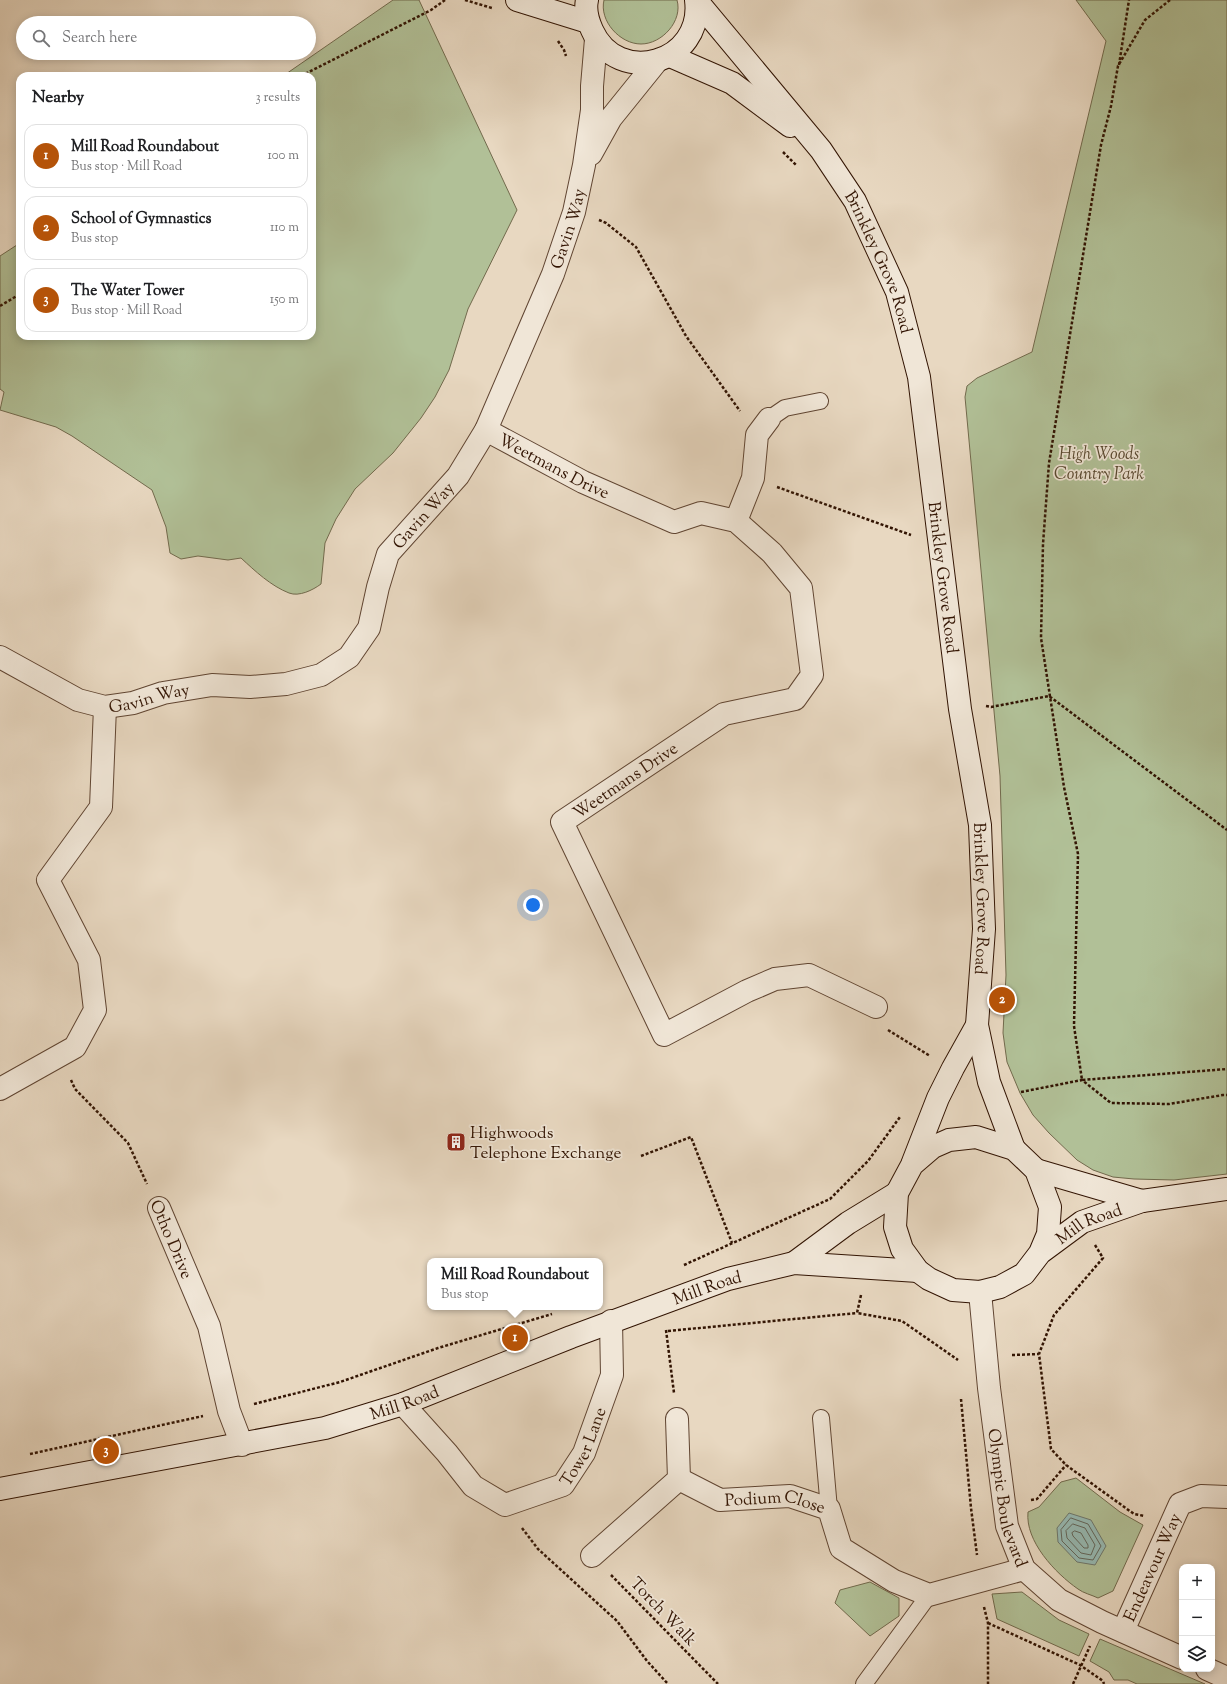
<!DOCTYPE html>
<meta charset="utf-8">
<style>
body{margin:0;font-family:"Sorts Mill Goudy",serif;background:#f2f2f2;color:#202124}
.controls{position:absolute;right:12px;bottom:12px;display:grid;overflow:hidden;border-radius:8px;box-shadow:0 2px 10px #0003}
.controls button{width:36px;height:36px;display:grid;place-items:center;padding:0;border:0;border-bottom:1px solid #e0e0e0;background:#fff;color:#202124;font:20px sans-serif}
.you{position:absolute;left:533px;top:905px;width:14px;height:14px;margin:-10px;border:3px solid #fff;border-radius:50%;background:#1a73e8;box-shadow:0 0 0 6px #1a73e833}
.badge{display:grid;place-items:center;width:26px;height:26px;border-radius:50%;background:#b45309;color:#fff;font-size:13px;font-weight:700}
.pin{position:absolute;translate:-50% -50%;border:2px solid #fff;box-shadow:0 1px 4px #0006}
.popup{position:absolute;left:427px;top:1258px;width:176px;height:52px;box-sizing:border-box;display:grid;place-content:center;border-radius:8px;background:#fff;filter:drop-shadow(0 1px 3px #0005);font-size:13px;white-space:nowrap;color:#757577}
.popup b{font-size:15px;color:#202124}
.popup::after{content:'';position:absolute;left:50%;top:100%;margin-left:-8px;border:8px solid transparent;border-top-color:#fff}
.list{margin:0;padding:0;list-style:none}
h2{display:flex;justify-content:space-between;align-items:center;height:52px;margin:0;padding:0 16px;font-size:17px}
h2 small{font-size:13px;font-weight:400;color:#757577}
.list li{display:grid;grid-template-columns:26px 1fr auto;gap:12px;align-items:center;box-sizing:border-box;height:64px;margin:0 8px 8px;padding:0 8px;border:1px solid #e0e0e0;border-radius:12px}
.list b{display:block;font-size:15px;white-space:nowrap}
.list p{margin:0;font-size:13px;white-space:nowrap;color:#757577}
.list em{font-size:13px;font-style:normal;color:#757577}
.icon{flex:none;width:22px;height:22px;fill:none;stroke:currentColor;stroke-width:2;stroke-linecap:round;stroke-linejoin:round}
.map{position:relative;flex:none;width:1227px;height:1684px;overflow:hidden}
.search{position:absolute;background:#fff;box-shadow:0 2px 10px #0003;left:16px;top:16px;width:300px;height:44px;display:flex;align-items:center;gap:10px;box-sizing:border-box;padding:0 14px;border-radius:22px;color:#757577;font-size:15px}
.panel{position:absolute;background:#fff;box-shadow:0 2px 10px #0003;left:16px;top:72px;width:300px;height:268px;border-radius:12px}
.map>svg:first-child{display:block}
.green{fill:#b1c097;stroke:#726a4d}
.water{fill:#97bab3;stroke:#6f786d}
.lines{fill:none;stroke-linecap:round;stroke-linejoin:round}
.shore{stroke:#64675b;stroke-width:1}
.lane-casing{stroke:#604532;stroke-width:18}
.street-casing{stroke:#604532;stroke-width:24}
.secondary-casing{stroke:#321403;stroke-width:24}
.path{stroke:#321403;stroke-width:2.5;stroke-dasharray:3 2;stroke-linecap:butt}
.lane{stroke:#f0e6d7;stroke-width:16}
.street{stroke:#f0e6d7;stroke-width:22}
.secondary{stroke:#f0e6d7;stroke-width:22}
.labels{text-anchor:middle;stroke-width:3.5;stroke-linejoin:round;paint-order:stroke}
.street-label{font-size:17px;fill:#321403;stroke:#f0e6d7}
.park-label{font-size:17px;font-style:italic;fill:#58482f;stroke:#f0e6d7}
.poi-label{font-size:17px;fill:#321403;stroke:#f0e6d7;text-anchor:start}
</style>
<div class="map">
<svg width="1227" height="1684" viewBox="0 0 1227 1684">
<rect width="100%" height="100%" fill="#e8d8c1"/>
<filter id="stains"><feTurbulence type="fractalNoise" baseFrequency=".005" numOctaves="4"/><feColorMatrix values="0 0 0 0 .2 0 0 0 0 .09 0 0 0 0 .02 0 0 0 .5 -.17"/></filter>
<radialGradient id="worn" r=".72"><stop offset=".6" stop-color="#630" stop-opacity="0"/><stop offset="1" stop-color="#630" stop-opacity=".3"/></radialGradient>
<path class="green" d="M393,0H419L517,210L468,309L449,370L435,397L421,418L393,453L355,489L336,519L325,543L321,584C313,590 299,597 289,593C271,586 255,571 241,558L228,560L198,556L181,559L170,553L166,527L152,490L72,436L56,427L0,410L4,392L0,389V256L20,243V336H312V76H283Z
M604,0H677C683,21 662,44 641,44C620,44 599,21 604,0Z
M1076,0H1227V1174L1174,1180L1134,1179L1113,1177L1093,1170L1077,1160L1049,1133L1033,1115L1020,1093L1007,1062L1003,1033L1006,975L1000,776L965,397L967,386L977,378L1032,352L1106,41Z
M1076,1478L1120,1512L1143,1525L1113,1591L1098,1598C1092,1595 1083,1593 1078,1589C1055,1573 1025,1541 1028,1512L1039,1507L1061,1482Z
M870,1582L899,1598V1616L870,1636L835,1603L840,1590Z
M1022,1592L1059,1620L1089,1634L1079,1656L997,1619L992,1594Z
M1100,1639L1205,1684H1137L1128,1680H1114L1109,1672L1090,1661Z"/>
<path class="water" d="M1069,1513L1091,1520L1106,1546L1095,1565L1077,1562L1058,1542L1057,1528Z"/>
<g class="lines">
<path class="shore" d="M1071,1518L1088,1524L1101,1546L1093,1560L1079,1558L1062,1541L1061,1530Z
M1073,1524L1085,1528L1095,1545L1091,1555L1081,1553L1067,1538L1066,1531Z
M1075,1531L1081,1533L1088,1545V1548H1084L1073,1536L1072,1533Z"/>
<defs>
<path id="lane" d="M769,419L785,408L820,401
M821,1418L829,1509
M864,1684L929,1595"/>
<g id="street">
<path d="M591,154L611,118L657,61"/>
<path id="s1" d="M486,430L583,482L674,522L701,513L736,521L772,553L801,588L812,675L795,699L724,714L562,822L664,1035L747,991L775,979L809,975L876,1007"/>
<path d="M736,521L753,478L757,435L769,419"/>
<path id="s2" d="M0,657L78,700L105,707L133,703L163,693L212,685L250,687L286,684L321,675L349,657L369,628L378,587L388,554L458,476L486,430L553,274L574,212L584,165L592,110V86L596,39"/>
<path d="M0,1089L75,1047L95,1010L89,960L48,880L101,807L105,707"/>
<path d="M159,1208L209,1326L229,1411L242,1445"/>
<path id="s3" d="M980,1292L989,1388L1007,1526L1024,1569L1059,1600L1102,1622L1182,1658"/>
<path id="s4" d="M403,1404L447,1453L473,1486L505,1505L563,1485L584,1453L612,1375L611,1321"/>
<path id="s5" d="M679,1479L720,1500L790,1496L829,1509L841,1548L894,1581L929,1595L1024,1569"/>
<path d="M592,1556L679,1479L677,1419"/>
<path id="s6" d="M1123,1631L1180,1504L1201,1496L1227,1497"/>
<path d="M1207,1669L1227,1678"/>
</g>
<g id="secondary">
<path d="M517,0L588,22"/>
<path d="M587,0C585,9 588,21 592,30C618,88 704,63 696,0"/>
<path id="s7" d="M697,1L821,150L855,201L897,292L919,377L960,709L980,825L984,929L977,1025L989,1082L1014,1149"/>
<path d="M670,56L732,83L790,126"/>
<path d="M913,1162L938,1098L953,1068L977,1025"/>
<path d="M1036,1170L1142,1201"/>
<path id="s8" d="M1040,1253L1048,1234L1050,1207L1036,1170L1014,1149L976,1137L949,1140L933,1147L912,1165L897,1193L895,1227L902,1249L918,1271L929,1279L953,1290L980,1292L1000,1287L1024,1274L1040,1253L1082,1222L1142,1201L1227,1189"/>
<path d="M794,1263L848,1223L897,1193"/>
<path id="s9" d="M0,1489L325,1428L403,1404L571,1337L728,1279L794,1263L918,1271"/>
</g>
</defs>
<use href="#lane" class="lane-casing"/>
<use href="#street" class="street-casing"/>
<use href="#secondary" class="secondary-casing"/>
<path class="path" d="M465,0L492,8
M1170,0L1145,20L1118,66L1111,106L1101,145L1049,463L1043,544L1041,638L1064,787L1078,854L1074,1026L1082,1080L1227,1069
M558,41L564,50L566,56
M1119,65L1129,0
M301,76L431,10L445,0
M783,152L796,165
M599,220L606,223L636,247L686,336L740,411
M0,306L20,294
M777,487L911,535
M986,706L991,707L1049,696L1227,830
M888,1030L930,1056
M71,1080L75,1089L128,1143L147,1184
M1021,1092L1082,1080L1111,1103L1169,1104L1223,1095H1227
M641,1156L691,1137L732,1243
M1095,1245L1103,1258L1054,1315L1039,1354L1051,1449L1066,1465L1134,1514L1145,1516
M684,1265L830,1199L868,1161L900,1117
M861,1295L857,1313L902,1321L958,1360
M666,1330L674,1393
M668,1331L857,1313
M1012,1355L1039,1354
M961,1399L971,1508L977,1555
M254,1404L340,1382L438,1348L552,1314
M30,1454L203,1416
M1031,1500L1037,1499L1066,1465
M522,1528L538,1549L617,1621L647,1661L668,1684
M611,1575L718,1684
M984,1607L988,1623V1684
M988,1623L1080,1665L1103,1681L1104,1684
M1073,1684L1090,1646"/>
<use href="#lane" class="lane"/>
<use href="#street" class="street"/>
<use href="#secondary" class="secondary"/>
</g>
<defs>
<symbol id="building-square" viewBox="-11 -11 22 22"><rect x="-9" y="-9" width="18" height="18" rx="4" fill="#8f2418" stroke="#f0e6d7"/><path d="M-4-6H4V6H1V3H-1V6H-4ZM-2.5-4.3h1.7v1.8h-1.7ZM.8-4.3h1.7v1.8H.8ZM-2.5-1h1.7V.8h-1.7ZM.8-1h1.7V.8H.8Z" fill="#fff"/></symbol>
</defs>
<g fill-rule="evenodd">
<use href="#building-square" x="445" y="1131" width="22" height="22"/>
</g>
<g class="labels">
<g class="street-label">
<text dy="6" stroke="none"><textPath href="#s2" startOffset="858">Gavin Way</textPath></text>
<text dy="6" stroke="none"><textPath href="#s7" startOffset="321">Brinkley Grove Road</textPath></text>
<text dy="6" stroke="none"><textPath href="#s1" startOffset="77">Weetmans Drive</textPath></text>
<text dy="6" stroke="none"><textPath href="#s2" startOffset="534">Gavin Way</textPath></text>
<text dy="6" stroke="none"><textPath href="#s7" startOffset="645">Brinkley Grove Road</textPath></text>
<text dy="6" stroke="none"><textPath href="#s2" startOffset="162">Gavin Way</textPath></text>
<text transform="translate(625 780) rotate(-34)" y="6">Weetmans Drive</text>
<text dy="6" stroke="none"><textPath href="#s7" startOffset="969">Brinkley Grove Road</textPath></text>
<text dy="6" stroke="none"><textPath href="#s8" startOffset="545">Mill Road</textPath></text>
<text transform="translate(172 1239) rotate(67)" y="6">Otho Drive</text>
<text dy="6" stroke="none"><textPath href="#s9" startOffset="738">Mill Road</textPath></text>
<text dy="6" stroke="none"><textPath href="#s9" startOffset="414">Mill Road</textPath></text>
<text dy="6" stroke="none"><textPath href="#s4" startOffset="250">Tower Lane</textPath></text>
<text dy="6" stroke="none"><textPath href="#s3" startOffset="208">Olympic Boulevard</textPath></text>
<text dy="6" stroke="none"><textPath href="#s5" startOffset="102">Podium Close</textPath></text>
<text dy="6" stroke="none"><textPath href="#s6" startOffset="70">Endeavour Way</textPath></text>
<text transform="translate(664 1611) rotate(46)" y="6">Torch Walk</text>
</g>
<g class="park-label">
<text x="1099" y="459">High Woods<tspan x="1099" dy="20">Country Park</tspan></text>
</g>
<g class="poi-label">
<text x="470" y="1138">Highwoods<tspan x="470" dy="20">Telephone Exchange</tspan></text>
</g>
</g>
<rect width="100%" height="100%" filter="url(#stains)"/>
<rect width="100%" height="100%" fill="url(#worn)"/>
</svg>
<div class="controls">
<button>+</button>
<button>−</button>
<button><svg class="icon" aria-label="layers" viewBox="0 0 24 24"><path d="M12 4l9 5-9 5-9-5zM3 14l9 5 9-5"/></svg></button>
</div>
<div class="you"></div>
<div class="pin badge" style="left:515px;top:1338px">1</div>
<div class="popup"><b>Mill Road Roundabout</b>Bus stop</div>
<div class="pin badge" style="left:1002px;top:1000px">2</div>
<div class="pin badge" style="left:106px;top:1451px">3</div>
<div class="search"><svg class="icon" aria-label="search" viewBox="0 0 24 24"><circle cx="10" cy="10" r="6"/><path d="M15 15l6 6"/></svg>Search here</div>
<section class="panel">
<h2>Nearby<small>3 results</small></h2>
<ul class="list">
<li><span class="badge">1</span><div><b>Mill Road Roundabout</b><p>Bus stop · Mill Road</p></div><em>100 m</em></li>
<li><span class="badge">2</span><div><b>School of Gymnastics</b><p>Bus stop</p></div><em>110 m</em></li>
<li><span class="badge">3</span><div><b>The Water Tower</b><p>Bus stop · Mill Road</p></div><em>150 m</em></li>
</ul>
</section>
</div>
